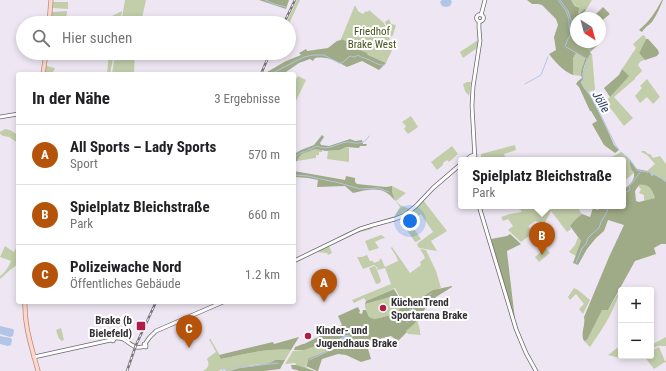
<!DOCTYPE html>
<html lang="de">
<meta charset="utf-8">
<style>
body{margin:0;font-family:"Roboto Condensed",sans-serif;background:#f6f6f6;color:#202124}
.controls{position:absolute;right:12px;bottom:12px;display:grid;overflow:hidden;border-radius:4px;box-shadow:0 2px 6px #0003}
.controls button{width:36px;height:36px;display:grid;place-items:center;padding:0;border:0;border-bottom:1px solid #e0e0e0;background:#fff;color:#202124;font:20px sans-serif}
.compass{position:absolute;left:570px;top:12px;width:36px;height:36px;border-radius:50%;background:#fff;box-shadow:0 2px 6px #0003;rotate:144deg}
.you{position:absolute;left:410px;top:221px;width:14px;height:14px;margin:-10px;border:3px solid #fff;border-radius:50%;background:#1a73e8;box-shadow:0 0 0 6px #1a73e833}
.badge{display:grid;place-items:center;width:26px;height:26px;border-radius:50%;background:#b45309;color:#fff;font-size:13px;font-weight:700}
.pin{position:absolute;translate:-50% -33px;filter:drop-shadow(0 1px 2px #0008)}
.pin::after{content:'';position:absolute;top:21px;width:14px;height:12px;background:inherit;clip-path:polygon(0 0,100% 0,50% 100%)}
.popup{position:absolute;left:458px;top:157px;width:168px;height:52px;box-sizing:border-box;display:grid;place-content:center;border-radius:4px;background:#fff;filter:drop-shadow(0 1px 3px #0005);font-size:13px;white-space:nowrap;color:#757577}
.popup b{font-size:15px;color:#202124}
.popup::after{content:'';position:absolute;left:50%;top:100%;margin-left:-8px;border:8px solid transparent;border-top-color:#fff}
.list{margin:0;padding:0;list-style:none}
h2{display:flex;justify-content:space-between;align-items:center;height:52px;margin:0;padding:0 16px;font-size:17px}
h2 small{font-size:13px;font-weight:400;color:#757577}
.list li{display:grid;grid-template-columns:26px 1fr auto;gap:12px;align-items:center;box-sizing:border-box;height:60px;padding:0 16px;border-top:1px solid #e0e0e0}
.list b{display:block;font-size:15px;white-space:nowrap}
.list p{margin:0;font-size:13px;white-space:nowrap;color:#757577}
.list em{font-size:13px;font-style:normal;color:#757577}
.icon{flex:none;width:22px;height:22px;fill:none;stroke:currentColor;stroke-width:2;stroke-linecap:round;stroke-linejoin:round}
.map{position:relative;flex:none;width:666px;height:371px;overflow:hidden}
.search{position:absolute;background:#fff;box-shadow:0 2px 6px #0003;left:16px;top:16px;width:280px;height:44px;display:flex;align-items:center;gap:10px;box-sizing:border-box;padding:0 14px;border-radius:22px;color:#757577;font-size:15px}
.panel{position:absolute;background:#fff;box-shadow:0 2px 6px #0003;left:16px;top:72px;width:280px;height:232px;border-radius:4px}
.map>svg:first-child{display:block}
.green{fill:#c2cdaa}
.forest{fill:#9faa86;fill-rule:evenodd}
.water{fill:#b3c5e7}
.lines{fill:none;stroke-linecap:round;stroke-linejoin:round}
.stream{stroke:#b3c5e7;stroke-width:1}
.secondary-casing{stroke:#6b656f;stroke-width:4.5}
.primary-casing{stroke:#b78c80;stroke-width:5}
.secondary{stroke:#fff;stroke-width:3}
.primary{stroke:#fed7cb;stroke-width:3.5}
.rail-casing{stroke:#7a757c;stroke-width:2.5}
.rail{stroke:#fff;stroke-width:1;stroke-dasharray:3;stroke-linecap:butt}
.poi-dot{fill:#af1c47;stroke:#fff;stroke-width:1.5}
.labels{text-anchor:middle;stroke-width:4;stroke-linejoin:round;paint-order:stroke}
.park-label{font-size:11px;fill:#47551d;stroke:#fff}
.poi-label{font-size:11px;font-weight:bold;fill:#343135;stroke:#fff;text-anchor:start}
.water-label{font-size:12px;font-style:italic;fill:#213762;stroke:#fff}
</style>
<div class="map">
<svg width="666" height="371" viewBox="0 0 666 371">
<rect width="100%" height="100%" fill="#eee7f3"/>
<path class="green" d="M125,0H146L141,23H121Z
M297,0H300L289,24V23H286Z
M571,0H592L586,10L584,9L579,14L578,13L579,10Z
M53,2H68V9L53,8Z
M355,5L358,11L363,14L366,11L368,12L369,10L384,23L393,48L386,63L368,55L367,53L358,49L357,45L341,39Z
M67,11L66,23H61V18L52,17V12Z
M122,11L120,23H100L99,17L112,16Z
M389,19L391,24L396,25L393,35L391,37L385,22Z
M643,35L645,36L646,39L639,53L645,60L641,61L638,65L643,72L642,71L635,78V79L614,97L633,118L624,126L608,105L607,102L608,99L628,76L622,69L636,48L633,44Z
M478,40L477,48L463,58L460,52Z
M90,53H114L110,74H107L109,54Z
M115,53H135L134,74H112Z
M576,53L585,58L581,76L573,75V58Z
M592,53L595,90L588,92L582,85L581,82L583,79L582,75L587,58Z
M46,66L55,68L52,74H45Z
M298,76L306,80L295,103L294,102V83Z
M647,79L660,97L653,104L647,97L640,103L635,96L642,88L640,86Z
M467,82H471L469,96L465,91L463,84Z
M411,116L418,127L408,134L404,129L406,126L402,122Z
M5,129L10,130L18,135V143L9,137L3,136L0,134V132Z
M515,145L516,150L504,154L506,160H477V157H481V154Z
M452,146L458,154L449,162L447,160L443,163V165L437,170L431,162Z
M346,147L349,148V162L327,159L328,151L340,150Z
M315,149L322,150V152H319V155H316V158L297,161C300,153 308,151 315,149Z
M642,151H645L648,154H650L653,158L660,156L666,164V182C660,179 653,177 647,173V171L655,164L647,155L641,152Z
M621,152L631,161V168L634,173L623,182V160H601L614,156Z
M639,185C651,184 650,189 655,198L644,201V195L639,193L641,189L638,186Z
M392,186L406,193L396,201L400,205L410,209L417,203V204L401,216L366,226L329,243C335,239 341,235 348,232C364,225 379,221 395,216L400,207C396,201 390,194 392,186Z
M423,200L447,231L431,241L437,251L419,248L417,245L418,243L433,232L421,214L415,218L412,213Z
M514,206H549L550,210L556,208L557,206H585L579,210L582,214L570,226L571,229L567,232L551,211L544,224L540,222L535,221L528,226L533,233L521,242L508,230L513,226L508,219L503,221L501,217L510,214L521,212L522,211Z
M412,226L421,239L416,242H415L407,230Z
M370,227H371L372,229L357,233L329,246L332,253L328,255L327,253L318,252L319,250L358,231Z
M381,235L383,236L385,238L381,239L375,242L379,248L369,251L365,241Z
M578,237L581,241L576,256L569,252L575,245Z
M18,244V264L10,270L0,279V276C5,273 9,266 11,261L0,257L5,246L14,252Z
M392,247L410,273L421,265L420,262L425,258L423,254L420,249L426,250L436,271L441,288L434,290L415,302C411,303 409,303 407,301L403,303L395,288L366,301L364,298L354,303L352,300L391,284L385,268L378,270L377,267L374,265L363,269L357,257H362L367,255L370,261H373L374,263L379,261L381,258L385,267L398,261L396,256L391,248Z
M546,248L550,253L539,262L535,257Z
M374,266L376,267L381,281L380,283L376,284L369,268Z
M574,288L578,290L590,300L583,314L579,309L584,304L576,294L570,300L568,297Z
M620,290C614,312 603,328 590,347L584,341L587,340L602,309L608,310Z
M390,296H393L397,298C398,301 400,305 400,308C399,314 380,318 374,319L369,317L365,307V304Z
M417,320L420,330V333L421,335L408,334L406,331Z
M61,328L64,340L61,341L60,339H59L56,330Z
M666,337V346H658L651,349V345Z
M209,339H211V340L222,359C245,354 268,348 291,350L285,360H275L270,363L253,365L239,368L230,371H226L224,369L218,371H203C208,368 210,365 207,359L209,357L216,352Z
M337,339L343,345L308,360V362L305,366L309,369L302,368L296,365L295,363L285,364L293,351L304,350Z
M621,345V356H631L620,358L608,355Z
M659,347L665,361H666V363L665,362L654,369L644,356H651V351Z"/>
<path class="forest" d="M259,0H289L286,9Z
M527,0H571L575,6L579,8V10L578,13L579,14L584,9H585L586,10L578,18H576V42H595L598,45L590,52L591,54C586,58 581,73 583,79L581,82C582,87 588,92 591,97C599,113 607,128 614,145L619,150L615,153L604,145L592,124L597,121L591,111H590L579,87L576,84L578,81L582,78C579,73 584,65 585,58L576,53L573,58V75C563,71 555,62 549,54L556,50L554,37L558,25L556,19L542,5L538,4H532Z
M662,0H663C660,7 657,15 652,22C649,25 645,27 642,32L639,30C649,22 656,11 662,0Z
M603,7L610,14L600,22V18H592Z
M341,39L357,45L358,49L367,53L368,55L386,63L379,70L362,61L347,67C335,61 328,56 315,58L313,61L310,59L299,63L283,74H266L267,72L286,61L301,55L299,53L306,49L307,51L328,48L337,41L341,40Z
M646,39H648L649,40L658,50L659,53L657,56L645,60L639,53Z
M622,69L629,76L610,97L604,88L619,75Z
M322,135L324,137L320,143L321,145L329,146L350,139L355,141L362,140L363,144H367L366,146H360L359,148L346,147L340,150L326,151L315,149L302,154L299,157L297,161L294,162V154L301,150L314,145Z
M630,161L637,169L647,171V173L649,172L652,176L654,175L661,178L666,182V244H661L654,248L656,254L635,261L608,310H602L587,340L584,341C580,333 586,325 584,317L609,257L624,225L608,220L604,231L596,238L587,249L578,265L573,263L581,241L570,226L575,220L582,214L590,217L593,208L598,210L601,206H623V190C628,187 635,180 634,174C633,169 632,173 631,168C630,166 630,163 630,161ZM639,185C650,184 651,189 655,198L639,202L636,201L635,191Z
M294,171L345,180L346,176L355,178V182L357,184L386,187L392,186V192L395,201C384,185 370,189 353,193L345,186L317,187L318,180L308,178L294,177Z
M510,234L521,244L507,251V252L515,320L491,239L507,236Z
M452,286V287L436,297L430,302L414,324L406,331L407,332L398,341L391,336L366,342L371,359L361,362L346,355L338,354L322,359L318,371H317L306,366L308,362V359L342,345L337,339L304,350H294L295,347L303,344H304L342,325L338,316L358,307L360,311L359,313L362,314L363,310H366L369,317L374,319C380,318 399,314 400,308C400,305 398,301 397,298L393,296L365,304L366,301L394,289L402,303L407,301C409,303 411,303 415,302L433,290ZM346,335H349L350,339L343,345L338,340Z
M299,337L291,350C268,348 244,354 221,359L219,355L273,342L274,344Z
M275,360H285L280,369L264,371H230L239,368L270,363Z
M291,365H296L315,371H299L297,370L292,369Z"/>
<path class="water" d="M442,0H451L452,2L450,6L446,7L442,6L440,2Z
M0,326L13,329L14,331L13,336L10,337L0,334Z
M346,335H349L350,338L343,345L338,340Z
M0,336L11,338L12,340L11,345L8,346L0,344Z"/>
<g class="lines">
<path class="stream" d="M265,0L274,4L286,7
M558,0L566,11L569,19V27L571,34L568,39L565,46
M560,0L568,11L572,23
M572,24L576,29
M583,42L591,51
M566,47L587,59V61L583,75L584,79L581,82C583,87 587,90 590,95C599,110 607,128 615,144L619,150
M271,74L296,61L304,57L313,55H324L339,63H342L350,56L355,57L358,55C361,58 363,57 367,59C373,61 378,66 385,65
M525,84L541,75L548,57
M621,152L631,161L637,170L646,172L648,171L650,172L652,175V176L654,174L660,178H661L666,182
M294,157C298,156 299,153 303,152H305L309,149H312V148L317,146C328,152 338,142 349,142C352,142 355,144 358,143C363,143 367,140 369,136
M294,175L308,176L330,181L336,182L360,189L378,188L389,192
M630,189L629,187L641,171
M623,194L630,190
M576,263L582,248L586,244L588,238L592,234L599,228L601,222L607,212L609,206
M410,310H413L417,313
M401,316L404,318L408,323
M399,318L413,308L426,297L431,294
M349,338L359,333
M309,360L342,345
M237,368L278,363
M226,369L231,368H234
M222,371L224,370"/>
<defs>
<path id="secondary" d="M476.5 18a3.5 3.5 0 1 1 7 0a3.5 3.5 0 1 1-7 0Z
M481,15L485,0
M0,117L18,114
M466,160L471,156L475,155
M475,160L472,106L473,87L480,41L479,28V22
M479,206L516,329L526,353L536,371
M294,261L360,229L373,225L395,219L405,215L416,206L433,188L461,164
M144,344H145L149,338L156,331L223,302
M34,357L111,340L113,341L115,338C126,337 127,344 136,347C140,348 143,346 146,347V345L145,344"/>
<path id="primary" d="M49,23L51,0
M43,74L46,53
M25,302C24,326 32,348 38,371"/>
</defs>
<use href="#secondary" class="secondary-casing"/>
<use href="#primary" class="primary-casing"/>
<use href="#secondary" class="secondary"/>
<use href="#primary" class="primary"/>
<defs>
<path id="rail" d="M284,23L295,0
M261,74L270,53
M127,371L136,345L156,302"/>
</defs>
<use href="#rail" class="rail-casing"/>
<use href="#rail" class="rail"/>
</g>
<g class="poi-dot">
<circle cx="383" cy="308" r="4"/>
<rect x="136" y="321" width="10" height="10" rx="2"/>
<circle cx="308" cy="336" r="4"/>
</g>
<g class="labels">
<g class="park-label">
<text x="372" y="35">Friedhof<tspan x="372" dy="13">Brake West</tspan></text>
</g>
<g class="poi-label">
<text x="391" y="306">KüchenTrend<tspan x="391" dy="13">Sportarena Brake</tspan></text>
<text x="132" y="324" text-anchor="end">Brake (b<tspan x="132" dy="13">Bielefeld)</tspan></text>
<text x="316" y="334">Kinder- und<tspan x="316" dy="13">Jugendhaus Brake</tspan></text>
</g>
<g class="water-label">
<text transform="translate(601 102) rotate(60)" y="4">Jölle</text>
</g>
</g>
</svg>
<div class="controls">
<button>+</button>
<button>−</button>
</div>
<svg class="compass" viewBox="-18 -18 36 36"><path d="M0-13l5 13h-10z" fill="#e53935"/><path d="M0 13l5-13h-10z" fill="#757577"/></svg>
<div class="you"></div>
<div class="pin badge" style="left:324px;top:302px">A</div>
<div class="pin badge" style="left:542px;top:255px">B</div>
<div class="popup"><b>Spielplatz Bleichstraße</b>Park</div>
<div class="pin badge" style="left:189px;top:348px">C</div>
<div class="search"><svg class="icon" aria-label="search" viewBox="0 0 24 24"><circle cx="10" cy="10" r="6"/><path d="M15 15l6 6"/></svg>Hier suchen</div>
<section class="panel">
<h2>In der Nähe<small>3 Ergebnisse</small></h2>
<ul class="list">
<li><span class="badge">A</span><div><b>All Sports – Lady Sports</b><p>Sport</p></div><em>570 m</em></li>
<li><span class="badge">B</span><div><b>Spielplatz Bleichstraße</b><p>Park</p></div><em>660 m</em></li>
<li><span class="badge">C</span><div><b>Polizeiwache Nord</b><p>Öffentliches Gebäude</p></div><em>1.2 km</em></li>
</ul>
</section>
</div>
